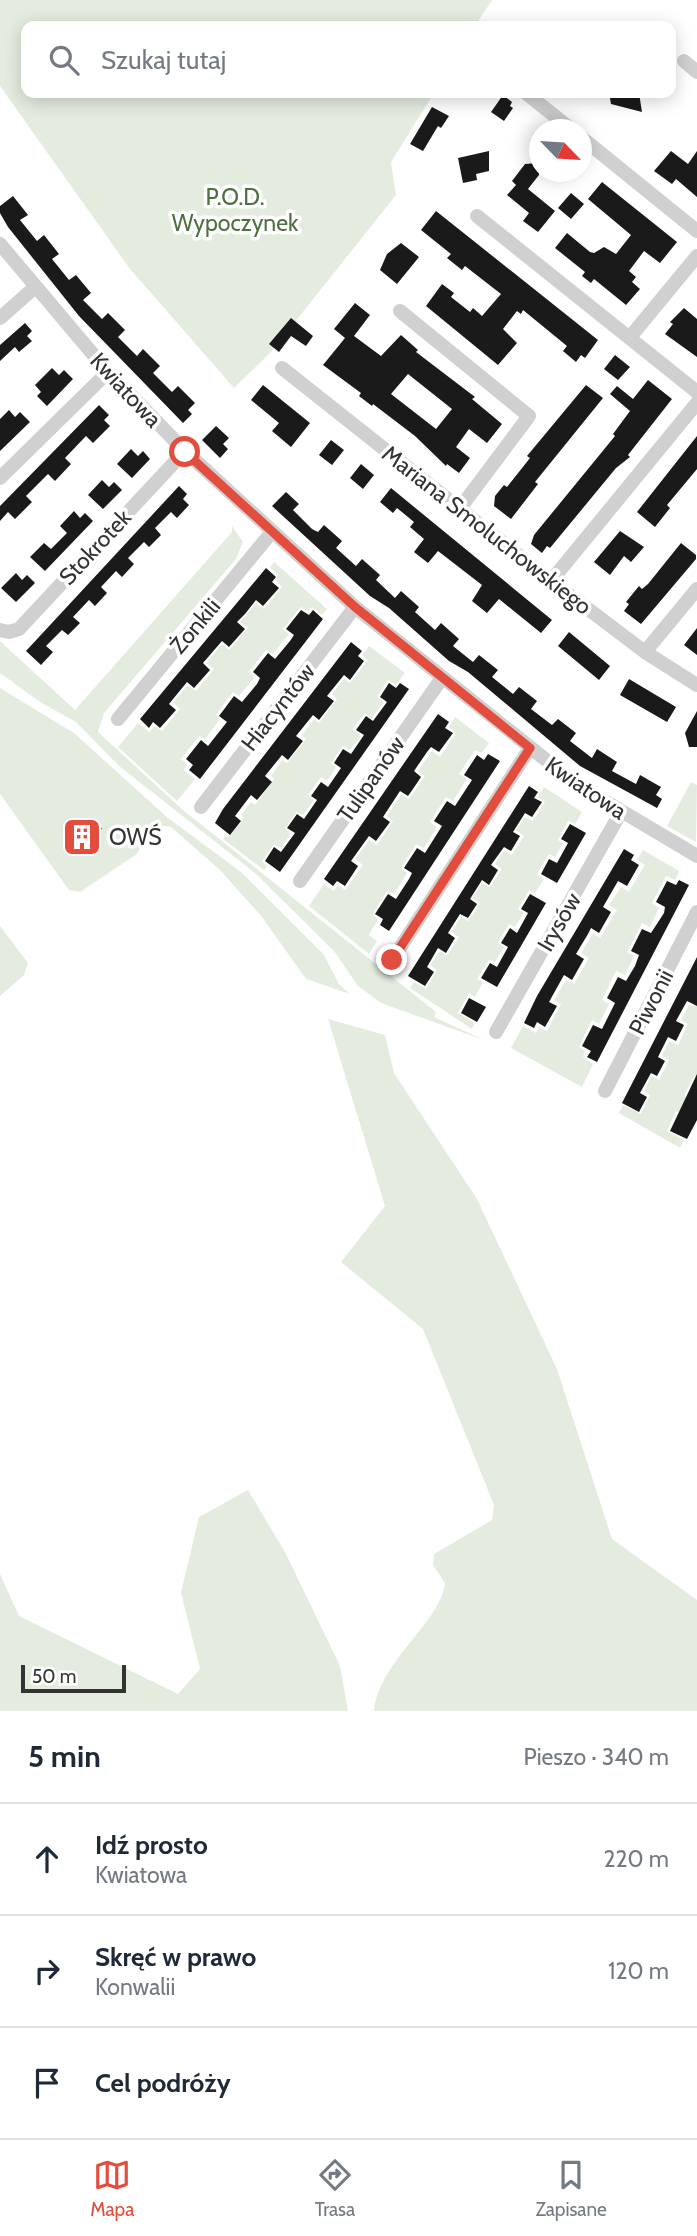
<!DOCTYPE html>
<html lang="pl">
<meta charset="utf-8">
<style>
body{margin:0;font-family:Cabin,sans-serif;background:#f2f2f3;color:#1f2937}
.compass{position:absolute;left:529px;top:119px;width:63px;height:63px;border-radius:50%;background:#fff;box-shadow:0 4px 18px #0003;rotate:115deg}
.scale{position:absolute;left:21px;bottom:18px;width:105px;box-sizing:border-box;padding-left:7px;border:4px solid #333;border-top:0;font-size:19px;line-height:24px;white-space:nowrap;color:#333;-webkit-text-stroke:5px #fff;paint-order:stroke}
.stop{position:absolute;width:21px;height:21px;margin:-16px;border:5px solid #e24d3d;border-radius:50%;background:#fff}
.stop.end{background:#e24d3d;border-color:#fff;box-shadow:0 2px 7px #0008}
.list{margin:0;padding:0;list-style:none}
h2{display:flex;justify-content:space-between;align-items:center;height:91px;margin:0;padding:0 28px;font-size:30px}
h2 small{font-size:23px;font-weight:400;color:#747a83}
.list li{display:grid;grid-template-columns:46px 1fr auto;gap:21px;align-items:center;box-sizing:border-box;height:112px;padding:0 28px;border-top:2px solid #e0e1e3}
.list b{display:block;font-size:26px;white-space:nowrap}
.list p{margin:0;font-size:23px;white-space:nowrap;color:#747a83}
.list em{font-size:23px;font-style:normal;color:#747a83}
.icon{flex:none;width:38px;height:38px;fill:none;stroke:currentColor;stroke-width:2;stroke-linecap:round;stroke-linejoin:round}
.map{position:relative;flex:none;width:697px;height:1711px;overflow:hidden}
.search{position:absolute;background:#fff;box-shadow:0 4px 18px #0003;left:21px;right:21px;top:21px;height:77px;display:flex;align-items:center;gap:18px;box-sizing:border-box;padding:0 24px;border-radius:14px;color:#747a83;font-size:26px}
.sheet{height:427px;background:#fff}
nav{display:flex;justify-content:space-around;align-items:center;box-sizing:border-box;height:98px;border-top:2px solid #e0e1e3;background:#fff;font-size:19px;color:#747a83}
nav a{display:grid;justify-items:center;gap:4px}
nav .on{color:#e24d3d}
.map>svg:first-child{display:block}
.green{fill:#e4ecdf}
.building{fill:#1a1a1a;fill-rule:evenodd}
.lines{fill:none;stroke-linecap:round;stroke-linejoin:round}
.minor{stroke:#d0d0d0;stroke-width:14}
.route{stroke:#e24d3d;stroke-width:9}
.labels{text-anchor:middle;stroke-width:7;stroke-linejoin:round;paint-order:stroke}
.park-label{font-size:23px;fill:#4e6f40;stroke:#fff}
.street-label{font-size:23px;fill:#333;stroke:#fff}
.poi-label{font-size:23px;fill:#333;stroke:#fff;text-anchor:start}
</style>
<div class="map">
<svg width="697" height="1711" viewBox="0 0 697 1711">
<rect width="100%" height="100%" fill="#fff"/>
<path class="green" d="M0,0H492L475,26H26V93H434L391,162L396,195L271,352L234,388L130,269L0,86Z
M232,526L243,542L236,559L104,713L98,732L183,810L436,1012L434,1017L484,1040L381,1003L358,986L334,951L255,873L119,766L76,722L40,702L0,673V641L75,710L232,532Z
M274,562L327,609L322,615L312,607L308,611L301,607L283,629L289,634L273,654L266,650L249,672L255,677L239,696L233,692L216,715L220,719L205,739L199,736L181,759L187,764L184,770L195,779L177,801L118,747L138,723L149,732L155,726L162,731L180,709L173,702L188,685L196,691L214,669L206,663L222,644L229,650L248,628L240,622L256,603L264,609L282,587L275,580L278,575L270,567Z
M369,646L405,673L396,685L388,680L377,697L384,702L372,718L365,713L353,729L361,736L350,750L343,746L331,763L336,767L327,781L321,777L308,795L314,800L303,815L297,812L285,828L291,833L281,848L274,844L262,861L267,866L264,870L223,839L226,835L229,837L244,818L241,815L251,802L255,805L274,779L271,776L282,760L287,763L306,739L302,735L314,719L319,723L337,699L332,694L344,679L350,683L368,660L362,655Z
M0,688L74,733L168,818L241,872L324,955L339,984L350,994L306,979L262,917L220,870L171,827L157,825L145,837L137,854L80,892L69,890L0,794Z
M455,717L489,743L482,753L475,750L459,774L467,779L453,801L446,797L430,822L437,827L424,848L416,844L401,868L407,873L394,894L387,891L372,915L378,919L369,935L377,941L369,954L309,906L324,884L334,891L338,885L345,890L363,865L355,859L369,840L377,845L393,821L387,816L401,795L409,799L425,776L418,771L432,751L440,757L456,733L449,727Z
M691,782L697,785L696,842L667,826Z
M544,787L582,812L575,824L568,821L558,840L563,843L555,857L549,854L537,874L544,879L535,893L529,890L518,909L524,913L515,927L509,924L498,943L504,947L495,962L489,960L477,979L483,982L475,997L469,993L458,1013L475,1023L472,1029L410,988L414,982L426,989L437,970L430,965L440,951L447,956L459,937L451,932L461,917L468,921L480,903L472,898L482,883L490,887L502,869L495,864L504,850L512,855L524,836L516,830L525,817L533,821L545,802L538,797Z
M643,850L679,871L675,880L666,876L652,903L659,908L650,927L642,923L627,952L634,956L625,975L616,971L602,1000L609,1004L599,1024L592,1020L579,1047L585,1051L583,1057L593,1064L582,1087L511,1048L523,1026L536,1033L539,1027L547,1031L561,1004L554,1000L566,980L574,984L589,958L581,953L593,933L600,938L617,910L609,905L621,887L629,891L645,865L637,860Z
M0,926L28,963L24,975L0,996Z
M689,1005L697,1006V1077L694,1076L684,1096L691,1100L684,1115L676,1111L667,1131L684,1140L680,1148L619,1113L623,1105L641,1114L650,1095L644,1091L651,1076L659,1080L669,1060L662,1056L669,1041L678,1045L688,1024L681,1020Z
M328,1019L385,1035L394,1073L477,1199L557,1369L612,1539L697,1600V1711H374C379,1661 441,1622 445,1583L433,1565L434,1554L492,1520L494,1505L423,1329L341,1262L385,1206Z
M248,1490L286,1554L340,1666L348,1711H0V1574L19,1616L178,1694L200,1669L181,1593L199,1517Z"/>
<path class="building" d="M609,93H639L642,112L611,104Z
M503,95L512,102L510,106L513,108L504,121L491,112Z
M432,107L449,116L441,128L438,126L423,151L410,144Z
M489,151V171L476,174L477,180L463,183L458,158Z
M671,151L688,164L697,151V197L676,179L672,184L654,171Z
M538,163L539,175L528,189L555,211L538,232L523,221L529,213L507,195L516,185L512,181L525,164Z
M602,182L677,242L660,263L644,251L629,271L636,277L632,282L640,289L626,305L594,279L591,283L582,276L585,272L555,248L567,233L590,252L594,253L604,247L616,254L631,235L588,199Z
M571,193L584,204L571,219L558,208Z
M13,196L28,215L20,220L37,241L44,235L59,254L52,259L69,280L76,275L91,293L83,300L102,319L108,313L125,330L118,337L137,356L143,349L160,366L153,373L172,392L178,386L195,403L188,410L192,414L183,423L79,316L8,227L0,213V206Z
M436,211L598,340L585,358L581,355L576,362L563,351L567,346L523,310L521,314L517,311L503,329L517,343L498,365L426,306L442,284L454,293L451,297L470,312L473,308L482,316L501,294L465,266L462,270L447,258L451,254L421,230Z
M401,243L419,257L397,284L380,270L387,254Z
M355,303L370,315L354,336L381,356L401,335L418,350L416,352L475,397L472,399L502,424L487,443L469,429L456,447L470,458L459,473L447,464L446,466L415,436L373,404L372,406L359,396L361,393L323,365L345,338L334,329ZM408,374L452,409L436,429L391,394Z
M684,308L697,319V357L665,334L673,324L670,322Z
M291,318L313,336L306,346L291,336L279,352L269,344Z
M25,323L32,331L27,336L32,341L19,352L15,347L0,361V345Z
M615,355L630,367L618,380L604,369Z
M52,368L59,375L64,370L73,379L47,406L37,396L41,392L35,385Z
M648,380L672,399L628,455L630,457L616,468L550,548L547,546L542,553L531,544L534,535L615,436L613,434L630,411L610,394L617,386L633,399Z
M263,385L310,423L291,447L272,431L279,423L251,400Z
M586,385L603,398L535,482L538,484L511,519L494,506L495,496L504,485L507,487L530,458L527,456Z
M99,405L109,415L104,420L110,426L93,443L86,436L65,458L71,464L55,481L48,474L26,496L32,502L15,519L8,512L0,521V506Z
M9,410L15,417L20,412L30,422L0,451V419Z
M216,426L229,438L223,444L228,449L220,458L202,440Z
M697,436V469L667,505L670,508L655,527L637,512Z
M331,440L344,450L332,465L319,455Z
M131,449L138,456L143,451L150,459L132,478L117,464Z
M361,464L374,475L363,489L350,478Z
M102,480L109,487L114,482L122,490L103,509L88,495Z
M179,486L187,494L183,499L189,505L177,518L171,512L155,528L161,535L149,547L144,542L128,558L134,564L122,577L116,571L101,587L107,593L95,606L89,600L73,617L80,623L68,635L62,630L46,646L53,652L41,665L26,651Z
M391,488L552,620L541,633L499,599L487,613L472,601L482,585L438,551L428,563L414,552L424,539L410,527L414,522L397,508L393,513L380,502Z
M286,492L299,504L293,510L312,529L318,532L324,525L342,541L336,548L356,566L362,559L380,575L376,580L395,598L401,591L419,607L415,612L435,630L441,623L459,639L453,646L473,662L479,655L498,670L492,677L513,694L519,687L537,701L531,709L552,725L558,719L576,733L570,741L592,758L597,749L617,762L612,771L636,784L640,775L661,787L656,795L662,799L657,808L580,766L468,672L449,661L389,608L370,596L272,506Z
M74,511L80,518L85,513L93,521L45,571L30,557L44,543L51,549L67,533L60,526Z
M620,531L644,547L631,562L624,556L610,575L594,562Z
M681,543L696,555V559L641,624L624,611L629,604L626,602L639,586L642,589L648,584Z
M266,568L276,577L272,582L279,588L263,606L256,600L245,614L237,622L245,629L229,647L222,641L203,663L210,670L194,688L187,682L169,704L176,710L160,728L153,722L149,728L140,719Z
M16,573L22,580L27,575L35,583L16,602L1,588Z
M301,610L309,615L313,610L323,619L200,779L189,770L193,765L186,759L201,740L208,746L223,727L227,722L219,716L234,696L242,702L257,684L260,678L253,672L268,653L275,659L290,641L294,635L286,629Z
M697,628V655L684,645Z
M569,632L610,666L599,680L558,646Z
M351,642L362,651L358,656L364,661L350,680L344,675L327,696L334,701L319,720L313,715L296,736L303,741L288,760L282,755L265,776L272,782L257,800L251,795L235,816L241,821L230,835L215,823L223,809Z
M629,679L676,707L667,722L620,695Z
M389,683L396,688L400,683L409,689L280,872L265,861L274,847L281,852L295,833L287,828L297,814L304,819L317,800L311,796L321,782L328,787L341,768L334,763L343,749L351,754L364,735L356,730L366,716L373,721L387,702L380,697Z
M697,711V747H689L685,733Z
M438,714L449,722L445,728L453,733L439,752L431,747L427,752L414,771L421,777L415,786L408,796L400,791L383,817L390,822L376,841L369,836L351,861L358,866L345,886L337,881L333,886L324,879Z
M488,754L500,761L389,931L380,925L383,919L375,914L388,894L396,899L409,879L412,873L404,868L417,848L425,853L442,826L434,821L447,801L455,806L468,786L472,780L464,775L477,755L484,760Z
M529,786L538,792L534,798L542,802L532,817L525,813L513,832L520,836L511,851L504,847L491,865L498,870L489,885L482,880L470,899L477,904L468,918L460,914L448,933L455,938L446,953L438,948L427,967L434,972L425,986L408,976Z
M570,824L586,833L557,883L541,874L549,859L557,863L568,843L561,839Z
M84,825L102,828L95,838L96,846L88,851L76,849L66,833Z
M624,849L634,855L631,860L639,865L627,886L618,881L603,907L611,912L599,933L591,928L588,934L576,954L584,959L572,980L564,975L549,1002L557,1006L545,1027L537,1022L534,1028L524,1023L537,996Z
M679,880L689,885L597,1062L587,1057L591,1051L582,1046L593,1025L602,1029L615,1003L607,998L618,977L626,981L635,966L639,955L631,951L642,929L651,933L664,913L665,907L656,902L667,881L676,885Z
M530,894L546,903L497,987L481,978L490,963L497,967L508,947L501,943L510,928L517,933L528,913L521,909Z
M697,957V1006L687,1001L676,1021L684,1025L676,1041L668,1037L658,1057L665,1061L657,1076L651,1073L640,1093L647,1097L639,1112L622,1103Z
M469,998L486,1007L477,1022L461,1013Z
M697,1074V1120L687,1139L670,1131Z"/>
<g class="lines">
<path class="minor" d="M684,61L697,72
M526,93L572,130
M582,138L697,231
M477,216L697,392
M0,244L108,372L185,451L355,607L576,784L697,856
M400,311L529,416L461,507
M0,318L34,288
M631,336L697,256
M282,368L551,581L645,652L697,685
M0,478L108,372
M551,581L697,403
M0,630L9,632L19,629L185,451
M645,652L697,589
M118,719L271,533
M201,807L355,607
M300,881L442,678
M392,960L530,748
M496,1032L621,812
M605,1091L697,912"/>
</g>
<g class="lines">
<path class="route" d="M185,452L355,607L530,748L392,960"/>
</g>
<defs>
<symbol id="building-square" viewBox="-11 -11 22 22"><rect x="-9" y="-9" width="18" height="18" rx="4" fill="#e24d3d" stroke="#fff"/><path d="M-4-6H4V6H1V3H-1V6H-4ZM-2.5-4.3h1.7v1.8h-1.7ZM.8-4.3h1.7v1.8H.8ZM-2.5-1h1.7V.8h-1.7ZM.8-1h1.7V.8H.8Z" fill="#fff"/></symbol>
</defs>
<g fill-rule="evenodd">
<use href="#building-square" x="60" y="815" width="44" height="44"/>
</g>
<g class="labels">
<g class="park-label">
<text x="235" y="205">P.O.D.<tspan x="235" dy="26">Wypoczynek</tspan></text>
</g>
<g class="street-label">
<text transform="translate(126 390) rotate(47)" y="8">Kwiatowa</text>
<text transform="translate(487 530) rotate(38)" y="8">Mariana Smoluchowskiego</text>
<text transform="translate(95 547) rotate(-47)" y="8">Stokrotek</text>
<text transform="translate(195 626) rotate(-50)" y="8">Żonkili</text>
<text transform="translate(278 707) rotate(-52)" y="8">Hiacyntów</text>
<text transform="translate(371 779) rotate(-55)" y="8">Tulipanów</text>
<text transform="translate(586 788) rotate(34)" y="8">Kwiatowa</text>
<text transform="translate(559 922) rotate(-60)" y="8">Irysów</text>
<text transform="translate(651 1002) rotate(-63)" y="8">Piwonii</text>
</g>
<g class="poi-label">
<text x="109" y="845">OWŚ</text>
</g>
</g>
</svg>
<svg class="compass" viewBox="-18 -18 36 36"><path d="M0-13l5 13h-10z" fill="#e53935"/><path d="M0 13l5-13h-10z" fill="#747a83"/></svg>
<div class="scale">50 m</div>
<div class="stop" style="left:185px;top:452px"></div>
<div class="stop end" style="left:392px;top:960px"></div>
<div class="search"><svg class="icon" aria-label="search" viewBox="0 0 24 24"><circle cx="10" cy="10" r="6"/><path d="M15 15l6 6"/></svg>Szukaj tutaj</div>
</div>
<section class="sheet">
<h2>5 min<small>Pieszo · 340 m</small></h2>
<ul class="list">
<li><svg class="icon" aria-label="ahead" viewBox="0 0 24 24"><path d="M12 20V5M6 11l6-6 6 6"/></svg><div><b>Idź prosto</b><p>Kwiatowa</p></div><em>220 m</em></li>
<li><svg class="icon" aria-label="right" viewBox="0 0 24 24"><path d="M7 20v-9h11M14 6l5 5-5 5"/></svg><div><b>Skręć w prawo</b><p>Konwalii</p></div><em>120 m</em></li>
<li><svg class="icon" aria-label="arrive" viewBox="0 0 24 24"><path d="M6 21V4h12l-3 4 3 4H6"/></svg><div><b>Cel podróży</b></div></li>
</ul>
</section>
<nav>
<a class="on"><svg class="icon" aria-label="map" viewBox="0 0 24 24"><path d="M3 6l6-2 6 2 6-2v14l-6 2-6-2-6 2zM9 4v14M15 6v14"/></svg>Mapa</a>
<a><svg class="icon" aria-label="directions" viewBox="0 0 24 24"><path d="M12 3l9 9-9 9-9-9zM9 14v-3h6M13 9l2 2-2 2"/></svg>Trasa</a>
<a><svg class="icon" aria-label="saved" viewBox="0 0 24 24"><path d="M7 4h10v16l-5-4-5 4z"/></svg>Zapisane</a>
</nav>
